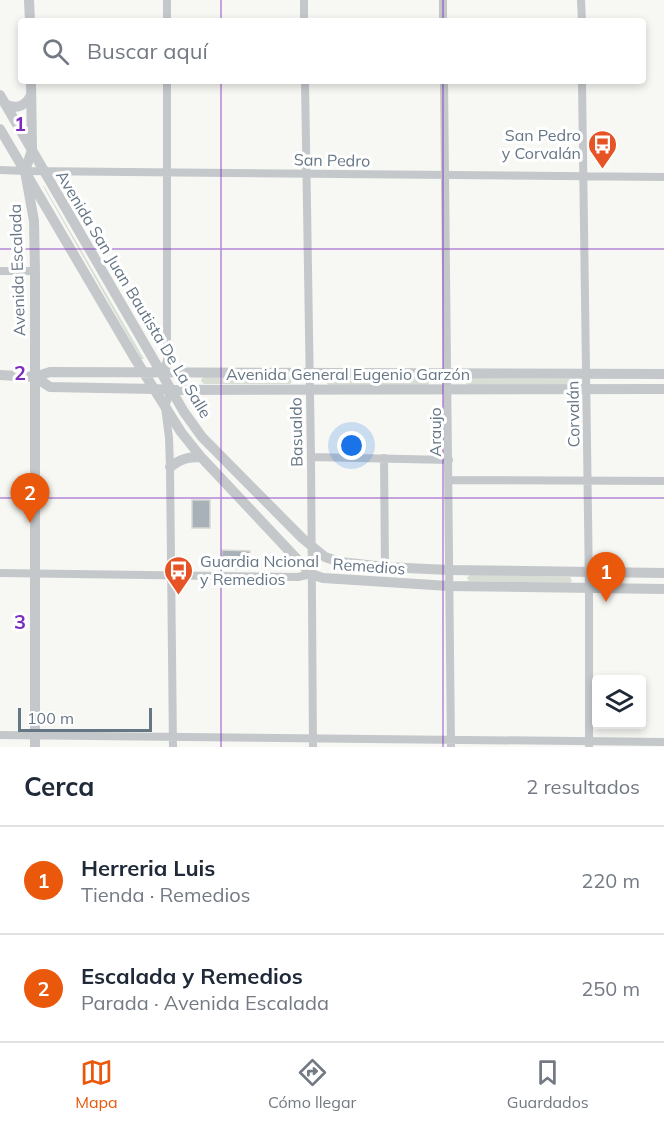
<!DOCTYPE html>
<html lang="es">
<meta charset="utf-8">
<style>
body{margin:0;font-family:Mulish,sans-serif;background:#f2f2f3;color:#1f2937}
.controls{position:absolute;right:18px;bottom:18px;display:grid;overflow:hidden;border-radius:6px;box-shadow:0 3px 9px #0003}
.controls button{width:54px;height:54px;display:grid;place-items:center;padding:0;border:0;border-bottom:2px solid #e0e1e3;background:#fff;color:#1f2937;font:30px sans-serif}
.scale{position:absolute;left:18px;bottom:15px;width:134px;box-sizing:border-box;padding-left:6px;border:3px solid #657685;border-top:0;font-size:16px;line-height:21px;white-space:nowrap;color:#657685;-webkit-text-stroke:4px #fff;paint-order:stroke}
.you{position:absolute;left:352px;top:446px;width:21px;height:21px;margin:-15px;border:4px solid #fff;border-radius:50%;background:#1a73e8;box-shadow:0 0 0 9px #1a73e833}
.badge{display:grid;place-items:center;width:39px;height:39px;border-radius:50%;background:#ea580c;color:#fff;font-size:20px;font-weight:700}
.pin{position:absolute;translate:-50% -50px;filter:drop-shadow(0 2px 3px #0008)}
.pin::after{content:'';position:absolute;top:32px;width:21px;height:18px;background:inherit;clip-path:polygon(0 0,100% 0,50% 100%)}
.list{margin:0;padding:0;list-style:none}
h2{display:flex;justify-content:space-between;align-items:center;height:78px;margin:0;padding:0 24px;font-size:26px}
h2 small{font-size:20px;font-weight:400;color:#747a83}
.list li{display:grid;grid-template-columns:39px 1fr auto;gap:18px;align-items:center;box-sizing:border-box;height:108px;padding:0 24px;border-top:2px solid #e0e1e3}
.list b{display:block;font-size:22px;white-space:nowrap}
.list p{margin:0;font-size:20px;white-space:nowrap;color:#747a83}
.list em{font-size:20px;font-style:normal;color:#747a83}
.icon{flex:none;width:33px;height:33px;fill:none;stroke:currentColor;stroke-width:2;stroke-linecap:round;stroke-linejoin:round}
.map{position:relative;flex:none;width:664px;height:747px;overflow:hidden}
.search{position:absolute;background:#fff;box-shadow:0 3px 9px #0003;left:18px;right:18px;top:18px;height:66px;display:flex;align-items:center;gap:15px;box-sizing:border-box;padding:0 21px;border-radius:6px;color:#747a83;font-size:22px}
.sheet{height:294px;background:#fff}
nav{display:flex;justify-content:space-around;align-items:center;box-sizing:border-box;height:84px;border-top:2px solid #e0e1e3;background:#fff;font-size:16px;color:#747a83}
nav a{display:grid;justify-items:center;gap:3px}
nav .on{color:#ea580c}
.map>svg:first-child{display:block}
.green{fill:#d8ded4}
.building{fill:#a8b1b7;stroke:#d8d8d6;stroke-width:1.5}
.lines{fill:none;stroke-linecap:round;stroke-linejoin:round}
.minor{stroke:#c4c8cb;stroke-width:8}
.tertiary{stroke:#c4c8cb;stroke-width:10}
.grid{fill:none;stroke:#7b2cbf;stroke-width:1.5;stroke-opacity:0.55}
.labels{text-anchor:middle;stroke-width:6;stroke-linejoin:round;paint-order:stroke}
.poi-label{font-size:16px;fill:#657685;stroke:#fff;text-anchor:end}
.street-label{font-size:16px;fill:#657685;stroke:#fff}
.grid-label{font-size:20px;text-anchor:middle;font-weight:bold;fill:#7b2cbf;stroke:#fff;stroke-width:6;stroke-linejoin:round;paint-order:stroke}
</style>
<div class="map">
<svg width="664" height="747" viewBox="0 0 664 747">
<rect width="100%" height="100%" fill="#f7f7f3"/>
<path class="green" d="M43,186H44L144,359H141Z
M205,377H290L292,381L290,384H204L201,381L202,378Z
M329,377L427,378L430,382L427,385H328L326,381Z
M467,378L569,379L570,382L567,385H468L466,383Z
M470,574L570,577L572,581L570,583L469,581L467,578Z"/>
<path class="building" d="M192,500H210V528H192Z
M222,550L250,551L249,569L221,568Z"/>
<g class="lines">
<path class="minor" d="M167,0V21
M304,0V21
M443,0V21
M581,0L582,21
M305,81L311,457L313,747
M444,81C447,303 450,525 451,747
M582,81L589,588V747
M0,170L25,171L664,177
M0,271H35
M161,373L167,361V81
M171,390L165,407L169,438L170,467L173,747
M311,457L449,460
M384,458L385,567
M449,480L664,481
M0,573L298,577L311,574
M0,735L664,742"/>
<path class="tertiary" d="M29,0L30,21
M31,81L32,150L25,171L34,221L35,271V747
M0,95L184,412L202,437L302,538L325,557L340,562L385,567L449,570L664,573
M5,104C16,110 26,106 31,95
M0,129L134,357L181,432L201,457L311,574L323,578L449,586L664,589
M0,375L35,377L50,372L664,374
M35,377L50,387L154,389L171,390L664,389
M170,467C180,459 188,457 201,457"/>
</g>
<path class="grid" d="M221,0V21M443,0V21M221,81V747M443,81V747M0,249H664M0,498H664"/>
<defs>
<symbol id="bus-pin" viewBox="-11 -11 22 30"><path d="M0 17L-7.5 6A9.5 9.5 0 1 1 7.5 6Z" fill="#e65324" stroke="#fff"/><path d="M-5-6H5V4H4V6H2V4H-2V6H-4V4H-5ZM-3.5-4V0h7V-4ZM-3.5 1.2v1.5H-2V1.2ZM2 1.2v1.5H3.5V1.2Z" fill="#fff"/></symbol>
</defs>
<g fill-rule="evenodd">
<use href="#bus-pin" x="586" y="128" width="33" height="45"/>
<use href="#bus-pin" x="162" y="554" width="33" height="45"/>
</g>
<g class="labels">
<g class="poi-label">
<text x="581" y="141">San Pedro<tspan x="581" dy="18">y Corvalán</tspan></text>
<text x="200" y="567" text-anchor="start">Guardia Ncional<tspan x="200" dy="18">y Remedios</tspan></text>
</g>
<g class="street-label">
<text transform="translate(332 160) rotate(1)" y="6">San Pedro</text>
<text transform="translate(17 270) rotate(-92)" y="6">Avenida Escalada</text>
<text transform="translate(134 294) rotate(59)" y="6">Avenida San Juan Bautista De La Salle</text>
<text x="348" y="380">Avenida General Eugenio Garzón</text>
<text transform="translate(573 414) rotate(-91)" y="6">Corvalán</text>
<text transform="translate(296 432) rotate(-91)" y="6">Basualdo</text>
<text transform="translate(435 432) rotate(-90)" y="6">Araujo</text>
<text transform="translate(369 566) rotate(4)" y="6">Remedios</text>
</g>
</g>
<g class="grid-label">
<text x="20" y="131">1</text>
<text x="20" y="380">2</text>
<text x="20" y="629">3</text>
</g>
</svg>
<div class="controls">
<button><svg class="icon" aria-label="layers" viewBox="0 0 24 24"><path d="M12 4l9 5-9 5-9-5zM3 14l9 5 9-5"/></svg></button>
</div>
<div class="scale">100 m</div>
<div class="you"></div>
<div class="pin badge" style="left:606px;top:602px">1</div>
<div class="pin badge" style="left:30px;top:523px">2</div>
<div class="search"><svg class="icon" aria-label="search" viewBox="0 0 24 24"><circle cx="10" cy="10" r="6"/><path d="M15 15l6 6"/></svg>Buscar aquí</div>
</div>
<section class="sheet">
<h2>Cerca<small>2 resultados</small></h2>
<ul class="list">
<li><span class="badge">1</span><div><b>Herreria Luis</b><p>Tienda · Remedios</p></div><em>220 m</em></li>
<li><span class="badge">2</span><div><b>Escalada y Remedios</b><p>Parada · Avenida Escalada</p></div><em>250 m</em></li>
</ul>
</section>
<nav>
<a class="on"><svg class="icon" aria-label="map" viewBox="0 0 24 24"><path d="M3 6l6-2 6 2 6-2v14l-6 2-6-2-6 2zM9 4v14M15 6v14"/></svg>Mapa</a>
<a><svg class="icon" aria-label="directions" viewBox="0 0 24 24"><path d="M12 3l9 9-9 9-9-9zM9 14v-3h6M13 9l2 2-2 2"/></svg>Cómo llegar</a>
<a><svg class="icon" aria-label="saved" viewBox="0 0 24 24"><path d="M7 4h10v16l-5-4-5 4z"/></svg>Guardados</a>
</nav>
